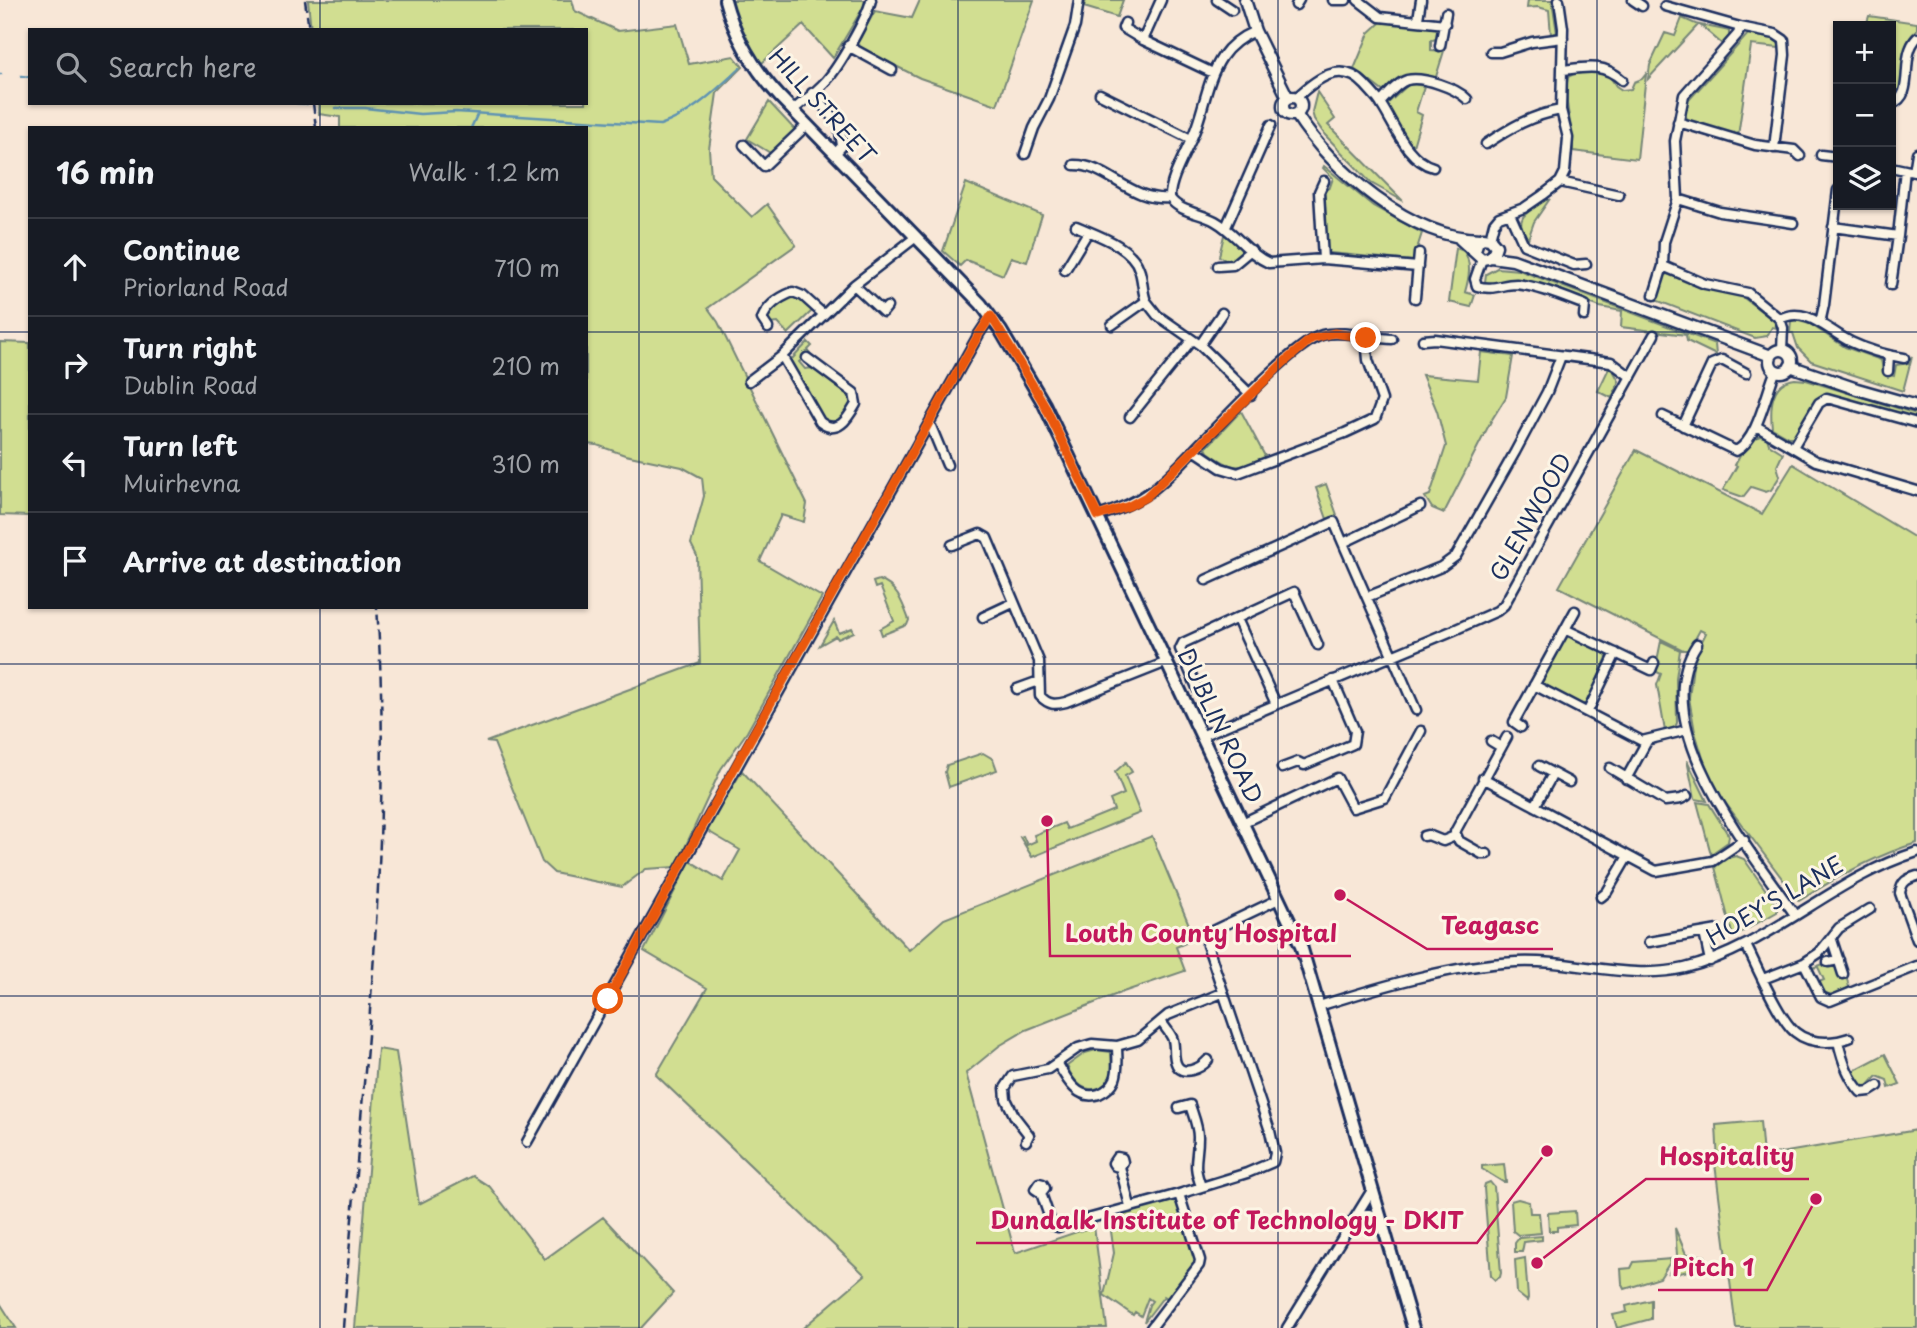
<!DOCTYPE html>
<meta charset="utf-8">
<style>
body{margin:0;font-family:"Playpen Sans",sans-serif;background:#242831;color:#f1f3f6}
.controls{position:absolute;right:21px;top:21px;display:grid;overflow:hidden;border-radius:0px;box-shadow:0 2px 5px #0004}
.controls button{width:63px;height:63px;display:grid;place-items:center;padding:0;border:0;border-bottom:2px solid #363941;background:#171b24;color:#f1f3f6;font:35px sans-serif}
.stop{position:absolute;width:21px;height:21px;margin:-16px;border:5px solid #ea580c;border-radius:50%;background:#fff}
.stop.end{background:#ea580c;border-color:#fff;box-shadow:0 2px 7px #0008}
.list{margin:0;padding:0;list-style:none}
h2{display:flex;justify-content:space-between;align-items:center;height:91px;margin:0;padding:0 28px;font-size:30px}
h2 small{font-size:23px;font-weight:400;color:#9ea1a6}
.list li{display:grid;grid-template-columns:46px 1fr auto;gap:21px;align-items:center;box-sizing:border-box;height:98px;padding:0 28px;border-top:2px solid #363941}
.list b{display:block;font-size:26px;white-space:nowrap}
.list p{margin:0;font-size:23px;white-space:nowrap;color:#9ea1a6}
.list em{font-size:23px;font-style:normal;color:#9ea1a6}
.icon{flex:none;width:38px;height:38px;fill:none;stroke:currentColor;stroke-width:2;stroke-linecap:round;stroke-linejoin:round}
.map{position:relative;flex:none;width:1917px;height:1328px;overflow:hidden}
.search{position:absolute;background:#171b24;box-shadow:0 2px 5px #0004;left:28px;top:28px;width:560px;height:77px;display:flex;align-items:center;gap:18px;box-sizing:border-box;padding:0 24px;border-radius:0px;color:#9ea1a6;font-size:26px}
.panel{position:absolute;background:#171b24;box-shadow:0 2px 5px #0004;left:28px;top:126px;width:560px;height:483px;border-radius:0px}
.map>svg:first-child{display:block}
.green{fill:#d1de91;stroke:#768678;stroke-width:2}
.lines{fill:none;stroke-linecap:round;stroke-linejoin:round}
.stream{stroke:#5e93b3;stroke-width:2.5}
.minor-casing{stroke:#1b2f5e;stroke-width:13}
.tertiary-casing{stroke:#1b2f5e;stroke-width:15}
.secondary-casing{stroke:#1b2f5e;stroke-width:16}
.minor{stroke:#fcf5e5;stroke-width:8}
.tertiary{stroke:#fcf5e5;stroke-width:10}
.secondary{stroke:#fcf5e5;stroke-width:10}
.rail{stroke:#1b2f5e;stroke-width:2.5;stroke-dasharray:10 5;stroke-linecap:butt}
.route{stroke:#ea580c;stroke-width:9}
.grid{fill:none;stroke:#1b2f5e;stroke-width:2;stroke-opacity:0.55}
.labels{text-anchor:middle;stroke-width:6;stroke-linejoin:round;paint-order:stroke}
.street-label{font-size:23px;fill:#1b2f5e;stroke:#fcf5e5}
.leader{fill:none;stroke:#c2185b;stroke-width:2.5}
.callout-dot{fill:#c2185b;stroke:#fcf5e5;stroke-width:2.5}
.callout-label{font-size:24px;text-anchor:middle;font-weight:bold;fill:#c2185b;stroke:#fcf5e5;stroke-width:6;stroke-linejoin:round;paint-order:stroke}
</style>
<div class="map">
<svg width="1917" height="1328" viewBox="0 0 1917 1328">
<rect width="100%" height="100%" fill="#f8e7d7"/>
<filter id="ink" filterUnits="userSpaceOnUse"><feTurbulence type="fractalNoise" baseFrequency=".0143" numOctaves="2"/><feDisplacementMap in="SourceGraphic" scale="14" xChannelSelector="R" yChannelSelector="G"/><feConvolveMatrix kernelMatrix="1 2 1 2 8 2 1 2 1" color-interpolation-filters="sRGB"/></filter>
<g filter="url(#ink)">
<path class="green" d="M308,0H572L575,11L618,31L677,24L689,64L734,56L743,67L717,93L709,149L711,176L752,217L767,204L796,245L708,308L718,322L807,504L804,522L781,515L760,561L822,597L747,732L721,769L676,867L646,869L622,887L554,873L542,862L494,743L486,742L700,663L697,556L691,544L704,496L702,478L682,467L625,455L597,445L586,444V128H340V117L319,114L318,103H586V30H311Z
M731,0H865L864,6L833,58L803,25L761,64C744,50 737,20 731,0Z
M920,0H1034L997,105L920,78L855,46L875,11L912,18Z
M1086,0H1123L1117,17L1084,7Z
M1528,0H1552L1557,33L1551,35L1549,10L1538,7L1527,8Z
M1869,16L1917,23V30C1899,44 1905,66 1906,87L1895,98H1891V26H1866Z
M1682,18L1698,25L1648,79L1650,65L1665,33L1675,36Z
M1381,22L1441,28L1438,39L1431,40V50L1444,51L1435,80C1408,73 1406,76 1385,93L1354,69L1369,33Z
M1700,25L1725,30L1729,31V36L1722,44Z
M1748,34L1777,40L1780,48L1751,45L1738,136L1689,122L1685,115L1688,101Z
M1592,70L1608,74L1616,86L1622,90L1631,89L1634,82L1642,79L1646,74L1637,159L1573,151C1574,126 1562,103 1568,77L1579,71Z
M1414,84L1424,86L1416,112L1422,115L1413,146L1404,136L1387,104L1408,85Z
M1317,92L1335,119L1328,125L1403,201L1371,183L1325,135L1314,119L1312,112Z
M769,102L796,131L772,154L747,139Z
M1324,166L1373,206L1422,233L1413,261L1330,253L1327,248L1323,192L1330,187L1333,178L1323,168Z
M966,183L1042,215L1027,262L1011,257L1003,275L966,260L960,266L943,251Z
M1546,200H1549L1534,222L1528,239C1511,217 1529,211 1546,200Z
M1225,231L1245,250L1244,253L1230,263L1219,256Z
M1456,248L1464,251C1472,264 1469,278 1465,292L1475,295L1471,307L1449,302Z
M1497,268L1519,270L1715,344L1716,355L1687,341L1686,335L1621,327L1622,311L1600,307L1584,301L1510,281L1493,284L1485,282L1486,274Z
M1664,273L1703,287L1740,295L1774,321L1777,328L1772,327L1767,336L1755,338L1653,299Z
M793,296H797L813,310L788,334L778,323L769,324L767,317L773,309Z
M1795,320L1810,324L1845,347L1881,360L1884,374L1894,376L1896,365L1908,363L1912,356L1903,391L1811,361L1798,348L1793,333H1790L1791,321Z
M0,342L30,343V516L0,515Z
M808,342L812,346L808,350L810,353L799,362L805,369L814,368L850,393L853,401L840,424L827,423L823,419L790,361Z
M1481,352L1513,356L1506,397L1491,421L1444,513L1432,508L1425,497L1430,495L1446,446L1437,411L1422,375L1478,380Z
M1609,368L1614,372L1619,381L1612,398L1598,391Z
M1795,379L1806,380L1917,414V421L1825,395L1815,401L1796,437H1788L1772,428C1770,408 1770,382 1795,379Z
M1241,411L1266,458C1235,469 1235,471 1208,452L1206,448Z
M1760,436L1767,438L1769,444L1783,453L1777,466L1780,476L1771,490L1766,492L1751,487L1743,497L1723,490L1737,466L1735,465C1740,455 1750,440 1760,436Z
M1636,450L1762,514L1793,464L1917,539V843C1875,855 1835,878 1799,901L1715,789L1703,758L1695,732L1689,698L1694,657L1706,633L1700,630L1689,650H1683L1559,587Z
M1326,484L1337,515L1327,519L1316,488Z
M879,580C897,586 903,604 909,620L907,625L882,635L880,629L894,621L880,586L875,588L873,582Z
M834,621L839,633L852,628L854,632L838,639L836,636L820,645Z
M1566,636H1572L1608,655L1588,701L1585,704H1579L1542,683V678Z
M1661,641L1680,650L1676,678L1677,723L1675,727L1665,731L1657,685L1661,674L1655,671Z
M983,753L993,759L997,770L949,787L945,772L947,765Z
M1687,760L1707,801L1695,799Z
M1126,762L1132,772L1125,776L1140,813L1032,857L1020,837L1023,836L1027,845L1036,841L1034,835L1064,823L1067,829L1114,810L1110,800L1124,794L1115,772Z
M742,771L909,950L944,919L1152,836L1195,939L1176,947L1185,971L1120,993L1026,1030L999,1046L966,1073L1015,1253L1094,1226L1107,1328H803L865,1275L656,1075L707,988L644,951L690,861L723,881L740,850L706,830Z
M1697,802L1709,804L1729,836L1728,842L1711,854Z
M1736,856L1744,859L1777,906V912L1733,937L1715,867L1728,858Z
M1826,963L1836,966L1839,976L1846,975L1849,987L1835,996L1825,993L1819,982L1824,980L1818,967L1812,968Z
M378,1049L396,1052L419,1204L473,1176L490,1187L545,1259L603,1217L673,1293L641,1328H355Z
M1096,1050L1111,1052L1112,1073L1104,1087C1084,1094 1074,1083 1067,1066L1085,1053Z
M1885,1054L1900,1084L1889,1088L1887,1080L1877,1076L1868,1086L1860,1087L1851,1072Z
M1760,1121L1763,1156L1917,1130V1328H1736L1715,1164L1718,1163L1716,1125Z
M1504,1164L1506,1182H1503L1482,1169V1166Z
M1490,1182L1494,1187L1501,1273L1500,1277L1495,1280L1491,1276L1484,1188L1485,1184Z
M1171,1198L1177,1199L1196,1255V1263L1169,1299L1164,1296L1144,1322L1149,1305L1152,1301L1148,1298L1141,1316L1135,1312L1133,1315L1104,1295L1114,1253L1109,1217Z
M1518,1199L1529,1202L1530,1213H1539L1541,1233L1518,1235L1513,1231L1511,1201Z
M1575,1211L1576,1225L1557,1227V1231H1549L1548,1213Z
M1675,1228L1686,1254L1705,1256L1707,1266L1676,1274L1675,1272L1669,1273L1677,1255Z
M1542,1236V1240L1524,1242L1522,1252H1515V1243L1519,1238Z
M1525,1258L1528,1298L1527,1301L1517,1293L1515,1260Z
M1672,1259L1660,1278L1625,1289L1622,1283L1621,1269L1631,1268L1634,1262Z
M1651,1300V1319L1617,1328L1613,1315L1627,1312L1626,1306Z
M0,1303L16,1328H0Z"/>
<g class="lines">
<path class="stream" d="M0,74H1
M21,76L30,77
M296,103L307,104
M336,108H365L420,114L456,112L660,125C691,115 716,90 740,68
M471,128L477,115"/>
<defs>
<path id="minor" d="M1161,0L1143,40L1213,73
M1217,0L1232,10
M1333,0H1346
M1358,0L1380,17L1445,24
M1633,0L1642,6
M1296,5L1299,0
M1665,6L1740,27L1738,34L1684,95L1675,141L1678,199L1664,242L1663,266L1705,284L1748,293L1780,319L1783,328L1782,350
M1418,19L1421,0
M1125,23L1123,28L1143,40
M1740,27L1775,34L1784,40L1785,55L1774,148
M848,46L892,70
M1440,46L1446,13
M1491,52H1500L1532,42L1563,38
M1563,70C1587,67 1603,63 1622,80
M812,93L839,124L842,146L835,154
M1100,94L1191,139
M1296,98C1316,79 1341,59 1365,85C1371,92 1378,98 1382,106C1395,126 1407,160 1433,167
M1381,102C1388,95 1397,83 1407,80C1423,76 1456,88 1467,99
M1891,104C1917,96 1898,57 1917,38
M793,110C804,101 816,92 826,81C839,67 867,18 871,0
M1678,122L1755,145L1794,150L1800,156
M1486,144C1510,128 1532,115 1561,110
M744,145L764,166L807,125
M1025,154L1034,128L1049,99L1075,26L1079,0
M1821,155L1838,157
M1074,165C1107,164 1130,202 1170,198
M1891,167L1914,172L1917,153
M1560,182L1619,195
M1170,198C1179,212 1201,213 1215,221C1235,232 1248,254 1269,263L1323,259L1418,267
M1170,198C1169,180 1187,151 1194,133C1204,109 1207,79 1222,57C1230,45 1241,37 1255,31
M1678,199L1720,212L1793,223
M1510,214L1524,245L1574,265L1586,264
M1076,226C1096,235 1132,246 1139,269C1143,279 1142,291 1146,301
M1226,227L1271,125
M1833,227L1898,236L1905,170
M1490,239L1494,223L1499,217L1524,208L1543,195L1560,182L1565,172L1568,138L1561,110L1563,28L1559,0
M1323,259L1319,192L1324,181
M1482,259L1475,279L1477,286C1494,291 1501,284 1516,284C1538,286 1564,297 1585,305L1584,316
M1218,266L1233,265L1251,250
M1065,270L1088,232
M854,285L883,312L887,307
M1891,285L1898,236
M1654,295L1663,266
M1415,298L1419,253
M1780,319C1806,305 1828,331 1851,342C1868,350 1885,355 1904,358
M1820,323L1824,305L1838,190
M1112,325L1146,301L1157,315L1200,345L1251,395
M768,328L762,319C767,306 780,297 793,292L803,296L823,314
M1423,340L1435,339L1611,362L1631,377
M1200,345L1222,313
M782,356L820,422C838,436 848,418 856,404L854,393L807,358
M1888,371L1889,355
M749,381L782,356L854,285L916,237
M1663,416L1736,451C1758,440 1766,392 1776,370
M1130,417L1191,341
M930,424L947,465
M1683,426L1712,364L1722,360L1746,373
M1756,426L1816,461L1917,491
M1793,447L1819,403L1827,398L1917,423
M1194,450C1219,425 1294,343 1322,335C1341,330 1372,338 1392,339
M1098,516C1146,501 1160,486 1194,450L1221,468L1238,473L1345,433L1375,419L1382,400L1368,360L1366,338
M952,545L980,534L987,538L1039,661L1040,696C1049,705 1054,705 1066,702L1167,662
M1206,580L1334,522L1343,543
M1367,597L1441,567L1456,556L1515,452L1547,392L1561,356
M983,617L1013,603
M1237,619L1276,704
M1565,629L1651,670L1654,663
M1697,644C1644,724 1750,850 1795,915
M1534,685L1642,741L1687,730
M1017,689L1039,681
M1198,690L1180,649L1183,643L1294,592L1318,645
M1416,710L1343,543L1420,506
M1588,711L1616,653
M1521,727L1514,722L1575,611
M1201,736L1454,630L1497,611L1504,605L1654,335
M1491,741L1501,747
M1539,766L1569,782
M1282,768L1298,762L1304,765L1353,744L1355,731L1333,680
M1610,768L1665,801L1681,799L1687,796
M1483,778L1656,871L1713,861L1744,840
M1626,779L1647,741
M1535,806L1553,774
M1242,823L1337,778L1353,808L1385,798L1421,731
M1424,836L1428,835L1443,841L1455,836
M1487,854H1482L1459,841L1455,832L1507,737
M1917,876C1907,879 1902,881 1900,893L1917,940
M1601,897L1607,892L1628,856
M1704,933L1710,961
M1832,940L1843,974
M1649,942L1718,930
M1746,945C1756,965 1779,1019 1795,1032C1807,1042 1824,1043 1838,1041C1842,1060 1848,1078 1861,1092L1870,1091L1878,1086
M1828,962L1839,960
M1804,963L1821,997L1830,1001L1917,966
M1763,979L1804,963L1819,953L1839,928L1870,909
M1319,1006C1379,987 1453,965 1516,962C1572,959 1629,981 1685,968C1770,947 1831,879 1917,852
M1161,1021C1164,1027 1171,1033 1173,1040C1175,1047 1173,1056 1176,1063C1181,1078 1201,1068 1208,1060
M1838,1041L1849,1038
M1058,1064C1067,1080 1078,1101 1099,1094C1106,1091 1112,1086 1115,1079C1119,1069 1117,1056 1117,1046
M1179,1108L1190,1105C1193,1115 1198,1126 1198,1137C1198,1160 1192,1163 1201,1186
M1026,1141L1029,1135L1015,1117L1006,1099L1005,1088L1013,1076L1048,1069L1078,1048L1092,1044L1117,1046L1138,1040L1168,1015L1222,993
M527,1142L979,334L991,316
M1120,1167L1115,1166L1113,1163L1117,1157L1122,1158L1123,1162L1120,1167L1130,1206
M1041,1193L1045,1188L1043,1184L1039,1183L1035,1189L1041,1193L1052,1225L1058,1227L1179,1194L1247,1173L1273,1162L1275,1153L1270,1131L1211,956L1207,945L1212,931L1279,899
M1356,1217C1366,1212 1372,1213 1381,1220
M1151,1328L1199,1265L1200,1260L1179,1194
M1287,1328L1372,1190"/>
<path id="tertiary" d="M1245,0L1255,31L1288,98
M1283 106a9 9 0 1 1 18 0a9 9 0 1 1-18 0Z
M1296,114C1332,171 1411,238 1480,239
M1460,239L1482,259L1488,258L1493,255L1496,246L1490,239L1483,238L1478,241L1475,250
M1491,257L1513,260L1771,356
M1770 361a11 11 0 1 1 22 0a11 11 0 1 1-22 0Z
M1790,366L1857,389L1917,406"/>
<path id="secondary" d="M725,0C735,38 753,68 780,97L981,304L1001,331L1044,404L1301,946L1413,1328"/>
</defs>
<use href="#minor" class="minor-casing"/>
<use href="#tertiary" class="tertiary-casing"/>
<use href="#secondary" class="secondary-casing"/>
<use href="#minor" class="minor"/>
<use href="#tertiary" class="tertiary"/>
<use href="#secondary" class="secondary"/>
<path class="rail" d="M305,0L309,30
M313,103L316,128
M343,1328C361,1088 394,848 377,607"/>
</g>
</g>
<g class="lines" filter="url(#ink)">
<path class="route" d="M608,999L746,747L979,334L991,316L1044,404L1098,516L1129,506L1146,497L1283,363L1311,339L1334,333L1366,338"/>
</g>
<path class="grid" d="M320,0V30M639,0V1328M958,0V1328M1278,0V1328M1597,0V1328M320,103V128M0,332H30M586,332H1917M320,607V1328M0,664H1917M0,996H1917"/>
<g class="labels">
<g class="street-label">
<text transform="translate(822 106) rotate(48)" y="8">HILL STREET</text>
<text transform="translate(1531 517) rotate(-61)" y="8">GLENWOOD</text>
<text transform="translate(1220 726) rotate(65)" y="8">DUBLIN ROAD</text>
<text transform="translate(1775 901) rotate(-30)" y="8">HOEY'S LANE</text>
</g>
</g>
<path class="leader" d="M1340 895L1427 949H1553M1047 821L1050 956H1351M1537 1263L1646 1179H1809M1547 1151L1477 1243H976M1816 1199L1767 1290H1658"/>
<g class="callout-dot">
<circle cx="1340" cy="895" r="7"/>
<circle cx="1047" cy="821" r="7"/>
<circle cx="1537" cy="1263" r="7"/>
<circle cx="1547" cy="1151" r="7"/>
<circle cx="1816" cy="1199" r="7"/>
</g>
<g class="callout-label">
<text x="1490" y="934">Teagasc</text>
<text x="1201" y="942">Louth County Hospital</text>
<text x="1727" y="1165">Hospitality</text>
<text x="1227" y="1229">Dundalk Institute of Technology - DKIT</text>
<text x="1713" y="1276">Pitch 1</text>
</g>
</svg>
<div class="controls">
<button>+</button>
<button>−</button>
<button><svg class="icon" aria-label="layers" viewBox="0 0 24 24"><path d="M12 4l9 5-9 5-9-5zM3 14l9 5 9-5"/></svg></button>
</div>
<div class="stop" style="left:608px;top:999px"></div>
<div class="stop end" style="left:1366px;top:338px"></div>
<div class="search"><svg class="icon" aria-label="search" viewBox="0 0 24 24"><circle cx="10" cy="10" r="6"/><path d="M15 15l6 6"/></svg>Search here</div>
<section class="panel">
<h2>16 min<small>Walk · 1.2 km</small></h2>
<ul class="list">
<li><svg class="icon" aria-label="ahead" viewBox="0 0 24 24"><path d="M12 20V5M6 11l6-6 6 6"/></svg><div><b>Continue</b><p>Priorland Road</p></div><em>710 m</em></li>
<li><svg class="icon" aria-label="right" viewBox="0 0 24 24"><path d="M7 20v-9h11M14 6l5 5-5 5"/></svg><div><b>Turn right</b><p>Dublin Road</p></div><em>210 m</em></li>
<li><svg class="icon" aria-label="left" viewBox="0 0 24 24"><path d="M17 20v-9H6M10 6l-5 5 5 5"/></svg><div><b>Turn left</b><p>Muirhevna</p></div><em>310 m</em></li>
<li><svg class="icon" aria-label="arrive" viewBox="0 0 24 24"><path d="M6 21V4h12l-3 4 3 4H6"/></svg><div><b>Arrive at destination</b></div></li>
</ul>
</section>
</div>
